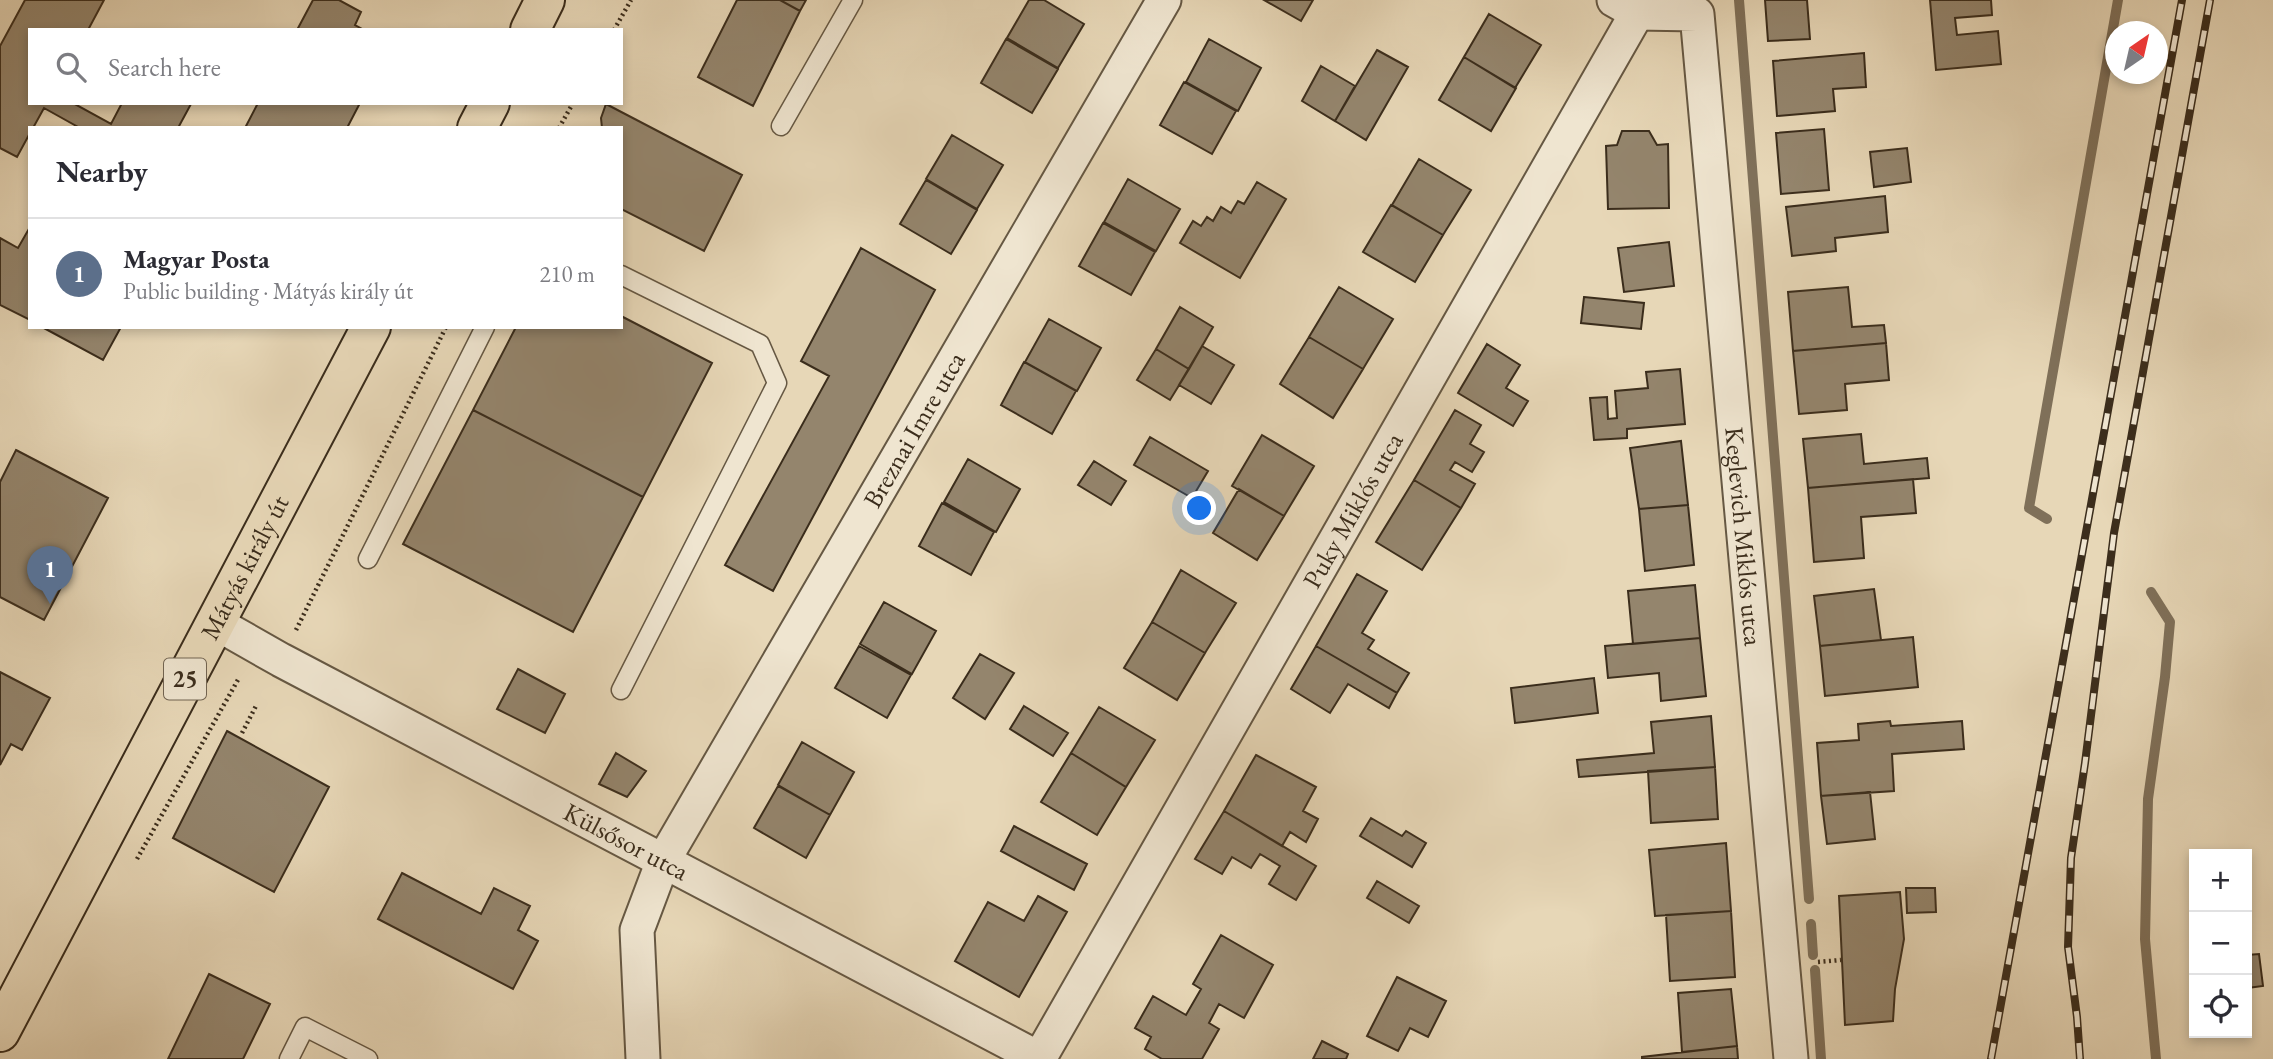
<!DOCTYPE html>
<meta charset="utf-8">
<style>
body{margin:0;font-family:"EB Garamond",serif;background:#f2f2f3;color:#2b2b33}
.controls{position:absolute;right:21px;bottom:21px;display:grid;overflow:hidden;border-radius:0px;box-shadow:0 4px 10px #0003}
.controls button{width:63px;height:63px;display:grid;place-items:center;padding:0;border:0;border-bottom:2px solid #e1e1e2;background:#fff;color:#2b2b33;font:35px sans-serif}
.compass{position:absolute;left:2105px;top:21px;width:63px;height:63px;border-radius:50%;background:#fff;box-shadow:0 4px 10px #0003;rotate:34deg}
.you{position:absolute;left:1200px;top:509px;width:24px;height:24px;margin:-18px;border:5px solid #fff;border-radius:50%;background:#1a73e8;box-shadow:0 0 0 10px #1a73e833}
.badge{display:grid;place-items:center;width:46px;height:46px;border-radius:50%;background:#8f2418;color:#fff;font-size:23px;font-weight:700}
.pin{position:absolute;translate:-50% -58px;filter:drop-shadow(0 2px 4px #0008)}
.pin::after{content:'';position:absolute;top:37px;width:24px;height:21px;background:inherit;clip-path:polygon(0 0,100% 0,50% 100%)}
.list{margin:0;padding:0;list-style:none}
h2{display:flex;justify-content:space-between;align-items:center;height:91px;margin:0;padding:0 28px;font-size:30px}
h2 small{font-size:23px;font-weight:400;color:#7c7c81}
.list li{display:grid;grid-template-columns:46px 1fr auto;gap:21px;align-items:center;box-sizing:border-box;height:112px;padding:0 28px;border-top:2px solid #e1e1e2}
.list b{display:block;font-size:26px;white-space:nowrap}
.list p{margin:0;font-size:23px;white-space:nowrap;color:#7c7c81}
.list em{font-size:23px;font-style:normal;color:#7c7c81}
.icon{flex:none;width:38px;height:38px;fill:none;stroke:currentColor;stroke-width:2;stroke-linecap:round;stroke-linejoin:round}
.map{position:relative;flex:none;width:2273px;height:1059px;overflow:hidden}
.search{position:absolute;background:#fff;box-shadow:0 4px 10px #0003;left:28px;top:28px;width:595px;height:77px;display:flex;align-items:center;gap:18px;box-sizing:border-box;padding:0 24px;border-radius:0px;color:#7c7c81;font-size:26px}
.panel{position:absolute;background:#fff;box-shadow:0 4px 10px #0003;left:28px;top:126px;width:595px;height:203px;border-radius:0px}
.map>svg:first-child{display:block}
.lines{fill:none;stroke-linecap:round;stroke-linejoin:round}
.stream{stroke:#7f7059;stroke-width:10}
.building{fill:#94856d;stroke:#3b2d1c;stroke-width:2}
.lane-casing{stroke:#665843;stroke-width:21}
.street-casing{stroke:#665843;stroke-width:37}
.primary-casing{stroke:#3b2d1c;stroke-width:42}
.path{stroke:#3b2d1c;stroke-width:4.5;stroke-dasharray:2 3.5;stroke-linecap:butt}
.lane{stroke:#efe5d0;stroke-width:18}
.street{stroke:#efe5d0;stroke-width:33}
.primary{stroke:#e7d7b7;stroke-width:38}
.rail-casing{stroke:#3b2d1c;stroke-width:8}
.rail{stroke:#efe5d0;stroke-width:5;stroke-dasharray:16;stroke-linecap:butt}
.labels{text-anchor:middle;stroke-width:6;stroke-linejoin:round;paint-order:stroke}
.shield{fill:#efe5d0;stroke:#716452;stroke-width:2}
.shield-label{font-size:24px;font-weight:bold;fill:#3b2d1c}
.street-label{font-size:26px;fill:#3b2d1c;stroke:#efe5d0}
</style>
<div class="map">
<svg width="2273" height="1059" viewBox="0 0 2273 1059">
<rect width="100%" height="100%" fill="#e7d7b7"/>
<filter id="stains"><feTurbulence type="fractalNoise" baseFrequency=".00286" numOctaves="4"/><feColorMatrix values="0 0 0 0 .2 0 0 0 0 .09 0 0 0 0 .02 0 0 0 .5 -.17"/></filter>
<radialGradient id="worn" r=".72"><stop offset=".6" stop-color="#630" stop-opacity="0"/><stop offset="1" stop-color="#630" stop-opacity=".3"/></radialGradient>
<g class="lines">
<path class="stream" d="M1739,0L1809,899
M2047,519L2029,508L2118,0
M2151,592L2170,622L2165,677L2148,799L2145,939L2156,1059
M1811,924L1813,955
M1815,970L1821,1059"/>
</g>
<path class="building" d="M25,0H104L88,30H30V103H73L111,124L122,103H189L191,104L178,128H80L44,108L33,128H30V133L17,157L0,148V46Z
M313,0H339L361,12L355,25L364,30H297Z
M737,0H780L800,11L753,106L698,77Z
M780,0H806L800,11Z
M1029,0H1044L1084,24L1058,68L1007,38Z
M1264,0H1313L1301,21Z
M1765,0H1807L1810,39L1768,41Z
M1930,0H1991L1992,15L1955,18L1957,35L1998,31L2001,64L1936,70Z
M1489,14L1541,45L1515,88L1464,57Z
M1006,39L1058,69L1032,113L981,83Z
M1209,39L1261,68L1238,111L1186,82Z
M1377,50L1408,67L1366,140L1335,121Z
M1864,53L1866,87L1833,89L1835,111L1777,116L1773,61Z
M1464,57L1516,88L1491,131L1439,100Z
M1321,66L1355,86L1335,121L1302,101Z
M1184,82L1236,111L1212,154L1160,125Z
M258,103H360L347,128H245Z
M606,104L742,175L704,251L621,209V128H602L601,118Z
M1824,129L1829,190L1781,194L1776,133Z
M1622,131H1649L1657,145L1668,144L1669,208L1608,209L1606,146L1617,145Z
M952,135L1003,165L977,209L926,179Z
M1907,148L1911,182L1874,187L1870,152Z
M1419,159L1471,190L1443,235L1392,205Z
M1128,179L1180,209L1156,251L1104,222Z
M926,180L977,210L951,254L900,224Z
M1257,182L1286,199L1240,278L1180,243L1193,221L1201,226L1207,217L1213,221L1221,207L1231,213L1238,201L1244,204Z
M1885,196L1888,232L1835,238L1836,251L1792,256L1786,207Z
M1391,205L1443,235L1415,282L1363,252Z
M1103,223L1155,252L1131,295L1079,266Z
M30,227V320L0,305V238L18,248Z
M1669,242L1674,286L1624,292L1618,248Z
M861,248L935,290L773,591L725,565L829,376L801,361Z
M1339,287L1393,319L1363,369L1309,337Z
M1848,287L1852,327L1884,325L1886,343L1793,351L1788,292Z
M1584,297L1644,303L1641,329L1581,323Z
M1180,307L1213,327L1189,369L1156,349Z
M621,316L712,363L643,497L473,410L516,327H621Z
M1049,319L1101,348L1077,391L1025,362Z
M42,327H121L103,360Z
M1309,337L1363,369L1333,418L1280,384Z
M1886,343L1889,380L1845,384L1847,410L1799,414L1793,351Z
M1487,344L1520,365L1506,388L1528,401L1513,426L1458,393Z
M1202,346L1234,365L1211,404L1179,385Z
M1156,349L1189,369L1170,400L1137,380Z
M1024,362L1076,391L1052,434L1001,405Z
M1680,369L1685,424L1627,429V438L1594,440L1590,398L1607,397L1608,419L1617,418L1615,391L1648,388L1646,372Z
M473,410L643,497L573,632L403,544Z
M1455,410L1481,425L1470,444L1484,452L1472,472L1455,462L1450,470L1475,484L1461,508L1414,480Z
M1861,434L1864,464L1927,458L1929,478L1808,488L1803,439Z
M1262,435L1314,466L1284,516L1232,486Z
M1150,437L1208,471L1192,498L1134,465Z
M1681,441L1688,505L1639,509L1630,448Z
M16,450L108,498L44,620L0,597V482Z
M968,459L1020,489L996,532L944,502Z
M1094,461L1126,481L1111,505L1078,485Z
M1913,479L1916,513L1861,517L1864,558L1814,562L1808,488Z
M1414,480L1461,508L1422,570L1376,542Z
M1239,489L1284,516L1257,560L1213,533Z
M942,503L994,532L971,575L919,546Z
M1688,505L1694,565L1645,571L1639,509Z
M1181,570L1236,603L1205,653L1152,622Z
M1357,574L1387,591L1362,633L1374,640L1368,649L1409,673L1397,693L1316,646Z
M1695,585L1700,638L1633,644L1628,591Z
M1874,589L1881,640L1820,646L1814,596Z
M884,602L936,631L912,674L860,644Z
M1152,622L1205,653L1177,700L1124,668Z
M1913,637L1918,687L1825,696L1820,646Z
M1700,638L1706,696L1661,701L1659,673L1608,678L1605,646Z
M859,646L911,675L887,718L835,688Z
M1316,646L1397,693L1389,708L1348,684L1330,713L1291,689Z
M980,654L1014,673L985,719L953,698Z
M518,669L565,694L545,733L497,709Z
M0,672L50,698L22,750L11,744L0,765Z
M1594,678L1598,713L1515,723L1511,688Z
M1024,706L1068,733L1053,756L1010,729Z
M1099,707L1155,740L1126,787L1071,753Z
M1711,716L1715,767L1579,777L1577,760L1654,753L1651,722Z
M1890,721L1891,726L1962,721L1964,749L1892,754L1894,791L1821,796L1817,743L1859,740L1858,724Z
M227,731L329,787L274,892L173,838Z
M802,742L854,772L830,815L778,785Z
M616,753L646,771L627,797L599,784Z
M1071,753L1126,787L1097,835L1041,802Z
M1256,755L1316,787L1303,811L1318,819L1306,842L1290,832L1282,846L1224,811Z
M1715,767L1718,819L1651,823L1648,771Z
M778,786L830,815L806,858L754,828Z
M1870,792L1875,839L1827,844L1821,796Z
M1224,811L1316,866L1296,900L1269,884L1280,866L1260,854L1251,868L1232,857L1222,874L1195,859Z
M1371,818L1402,836L1406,831L1426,843L1412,867L1360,836Z
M1014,826L1087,864L1074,890L1001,851Z
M1726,843L1731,911L1655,916L1649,850Z
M402,873L481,914L494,888L530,906L518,930L538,941L513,989L378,919Z
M1377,881L1419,906L1409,923L1367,898Z
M1906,888H1935L1936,912L1907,913Z
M1900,892L1904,939L1895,989L1893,1021L1845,1025L1839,896Z
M1038,896L1067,912L1019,997L955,961L988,902L1024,921Z
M1731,911L1735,977L1670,981L1666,915Z
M1221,935L1273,965L1244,1018L1219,1004L1209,1023L1219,1029L1202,1059H1162L1145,1049L1151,1037L1135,1028L1153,996L1186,1015L1201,989L1193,984Z
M2259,954L2263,986L2247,988V955Z
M209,974L270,1004L243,1059H168Z
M1397,977L1446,1001L1428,1037L1410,1028L1398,1051L1367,1036Z
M1731,989L1737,1046L1682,1052L1678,993Z
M1322,1041L1348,1054L1346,1059H1313Z
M1737,1046L1738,1059H1642V1057Z"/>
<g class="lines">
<defs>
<path id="lane" d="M781,126L853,0
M621,275L760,344L777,383L621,690
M368,559L485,327
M289,1059L305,1027L368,1059"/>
<g id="street">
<path id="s1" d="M1614,0L1637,13L1697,14L1791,1059"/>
<path id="s2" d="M214,622L281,660L1040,1059"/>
<path id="s3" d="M643,1059L637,930L663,861L1164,0"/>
<path id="s4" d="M1039,1059L1637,13"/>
</g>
<g id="primary">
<path d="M530,30L545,0"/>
<path d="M477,128L490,103"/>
<path id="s5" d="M0,1032L371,327"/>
</g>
</defs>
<use href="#lane" class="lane-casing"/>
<use href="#street" class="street-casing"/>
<use href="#primary" class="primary-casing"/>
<path class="path" d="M614,30L631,0
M559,128L573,103
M296,630L446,327
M242,733L257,704
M137,859L239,678
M1818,962L1841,960"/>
<use href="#lane" class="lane"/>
<use href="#street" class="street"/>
<use href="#primary" class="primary"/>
<defs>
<path id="rail" d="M1991,1059L2182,0
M2080,1059L2077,1017L2068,947L2071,858L2085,763L2114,533L2210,0"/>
</defs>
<use href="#rail" class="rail-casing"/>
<use href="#rail" class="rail"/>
</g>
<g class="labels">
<rect class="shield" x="164" y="658.5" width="42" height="41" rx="5"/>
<g class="shield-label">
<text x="185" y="687">25</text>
</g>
<g class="street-label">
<text dy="9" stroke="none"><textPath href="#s3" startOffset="702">Breznai Imre utca</textPath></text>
<text dy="9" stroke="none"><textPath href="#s4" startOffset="632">Puky Miklós utca</textPath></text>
<text dy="9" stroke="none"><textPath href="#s1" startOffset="611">Keglevich Miklós utca</textPath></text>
<text dy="9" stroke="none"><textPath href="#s5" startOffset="525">Mátyás király út</textPath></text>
<text dy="9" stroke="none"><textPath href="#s2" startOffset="467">Külsősor utca</textPath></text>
</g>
</g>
<rect width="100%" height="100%" filter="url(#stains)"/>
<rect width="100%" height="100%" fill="url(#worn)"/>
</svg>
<div class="controls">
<button>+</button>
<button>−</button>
<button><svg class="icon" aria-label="locate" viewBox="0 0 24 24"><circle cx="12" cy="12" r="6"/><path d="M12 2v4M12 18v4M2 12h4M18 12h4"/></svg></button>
</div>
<svg class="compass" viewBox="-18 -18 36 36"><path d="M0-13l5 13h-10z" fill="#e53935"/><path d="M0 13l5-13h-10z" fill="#7c7c81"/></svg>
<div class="you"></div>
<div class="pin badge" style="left:50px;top:604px;background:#5c6f8a">1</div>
<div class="search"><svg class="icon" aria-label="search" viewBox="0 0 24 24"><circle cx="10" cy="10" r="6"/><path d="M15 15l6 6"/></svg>Search here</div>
<section class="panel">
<h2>Nearby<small></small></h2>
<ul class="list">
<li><span class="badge" style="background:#5c6f8a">1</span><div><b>Magyar Posta</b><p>Public building · Mátyás király út</p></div><em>210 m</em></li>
</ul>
</section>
</div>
